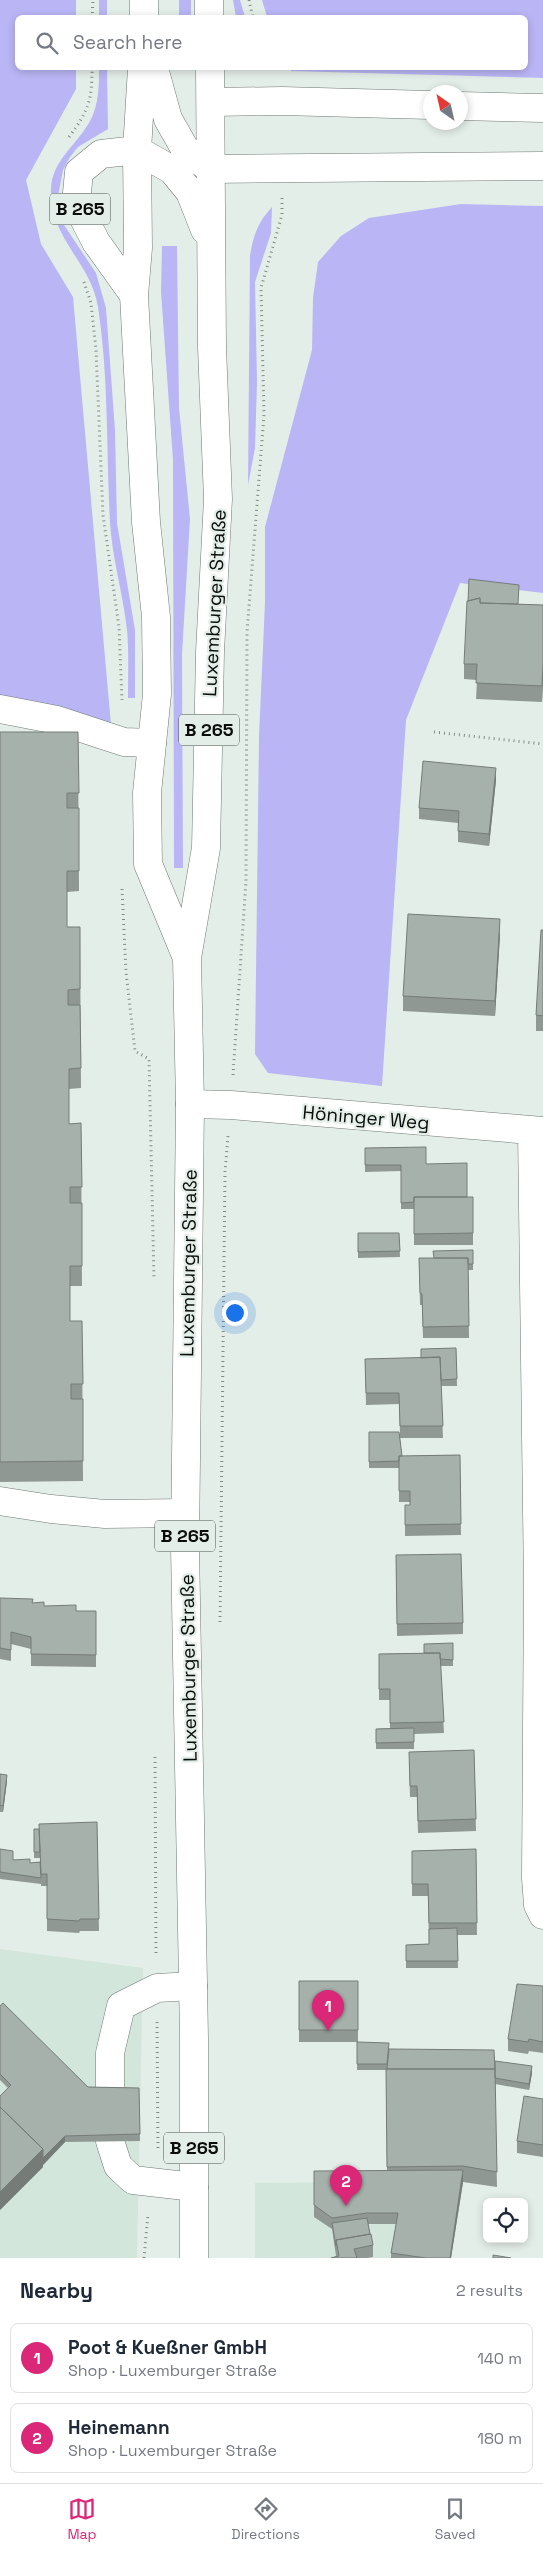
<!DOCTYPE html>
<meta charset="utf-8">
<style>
body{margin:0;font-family:"Space Grotesk",sans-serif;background:#f2f2f3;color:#1f2937}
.controls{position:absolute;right:15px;bottom:15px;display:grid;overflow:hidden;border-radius:8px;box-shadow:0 2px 8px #0003}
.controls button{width:45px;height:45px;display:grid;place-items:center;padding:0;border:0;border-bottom:1px solid #e0e1e3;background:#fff;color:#1f2937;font:25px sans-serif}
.compass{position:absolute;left:423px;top:85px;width:45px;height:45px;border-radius:50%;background:#fff;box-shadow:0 2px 8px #0003;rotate:326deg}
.you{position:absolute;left:234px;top:1312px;width:18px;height:18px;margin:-12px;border:4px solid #fff;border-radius:50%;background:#1a73e8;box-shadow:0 0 0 8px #1a73e833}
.badge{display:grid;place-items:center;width:32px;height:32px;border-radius:50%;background:#db2777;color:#fff;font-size:16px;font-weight:700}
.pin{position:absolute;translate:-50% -41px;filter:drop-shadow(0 1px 2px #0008)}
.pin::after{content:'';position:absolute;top:26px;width:18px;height:15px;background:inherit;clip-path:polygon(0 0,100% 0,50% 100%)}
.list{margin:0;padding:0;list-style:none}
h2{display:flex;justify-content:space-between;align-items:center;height:65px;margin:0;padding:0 20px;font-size:21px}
h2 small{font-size:16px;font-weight:400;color:#747a83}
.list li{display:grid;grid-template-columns:32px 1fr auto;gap:15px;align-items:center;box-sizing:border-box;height:70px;margin:0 10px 10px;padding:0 10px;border:1px solid #e0e1e3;border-radius:8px}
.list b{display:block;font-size:19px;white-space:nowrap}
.list p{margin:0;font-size:16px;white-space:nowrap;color:#747a83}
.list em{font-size:16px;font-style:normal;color:#747a83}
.icon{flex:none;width:28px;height:28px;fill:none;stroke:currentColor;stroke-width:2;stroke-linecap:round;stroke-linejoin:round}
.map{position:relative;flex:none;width:543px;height:2258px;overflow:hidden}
.search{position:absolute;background:#fff;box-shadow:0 2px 8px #0003;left:15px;right:15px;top:15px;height:55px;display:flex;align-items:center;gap:12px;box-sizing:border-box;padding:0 18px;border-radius:8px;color:#747a83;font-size:19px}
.sheet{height:225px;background:#fff}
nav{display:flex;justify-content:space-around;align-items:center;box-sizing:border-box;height:70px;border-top:1px solid #e0e1e3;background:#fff;font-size:14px;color:#747a83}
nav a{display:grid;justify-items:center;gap:2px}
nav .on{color:#db2777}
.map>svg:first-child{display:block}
.built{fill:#d3e6db}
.green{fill:#bab5f5}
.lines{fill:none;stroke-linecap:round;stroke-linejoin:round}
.minor-casing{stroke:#6f7873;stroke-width:29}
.major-casing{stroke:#6f7873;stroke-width:29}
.highway-casing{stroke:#6f7873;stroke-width:29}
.path{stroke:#828985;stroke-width:3;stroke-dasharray:1 4;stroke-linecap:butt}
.minor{stroke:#fff;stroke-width:28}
.major{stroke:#fff;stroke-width:28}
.highway{stroke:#fff;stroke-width:28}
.wall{fill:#909893}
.shaded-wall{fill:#757c78}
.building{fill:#a7b1ab;stroke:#757c78}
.labels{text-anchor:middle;stroke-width:4.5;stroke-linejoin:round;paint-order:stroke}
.shield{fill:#e4eee8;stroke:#4b504e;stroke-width:1}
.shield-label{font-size:18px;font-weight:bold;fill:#0a0d0c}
.street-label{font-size:19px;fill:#0a0d0c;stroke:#e4eee8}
</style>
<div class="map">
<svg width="543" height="2258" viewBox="0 0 543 2258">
<rect width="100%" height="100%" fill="#e4eee8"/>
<path class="built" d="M0,1949L143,1968L137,2258H0Z
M405,2182L392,2258H255V2183Z"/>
<path class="green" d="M0,0H76V17L18,18V68H76V89L26,180L41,244L73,297L111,725L0,700Z
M99,0H107V17H99Z
M179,0H191V17H179Z
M233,0H240L245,17H236Z
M262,0H543V78L291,71V68H526V18L267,17Z
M99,68H107L108,129L78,147L70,157L63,170L58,196L64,225L96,273L106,308L115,430L117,523L135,630V698H128C128,676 129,652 127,630C123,594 112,558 110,522C106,450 109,378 98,307C91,263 52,240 51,194C49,158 83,143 94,112C99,98 99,82 99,68Z
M461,204L543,206V593L460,583L406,720L382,1086L268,1073L255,1054L259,736L265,603V527L312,350L313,298L318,262L341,236L369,218Z
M272,207L271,233L255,282L257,382L255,448L248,485L250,256C253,236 258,222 272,207Z
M162,246H177L179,408L190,519L182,654L183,868H174L173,460L161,292Z"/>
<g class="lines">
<defs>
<path id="minor" d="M0,709L57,720L124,742L152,743
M190,1104L231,1105L543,1131
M532,1131L538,1585L536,1878L538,1905L543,1915
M0,1501L51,1509L105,1514L185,1513
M110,2093V2053L121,2006L157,1988L193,1986
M110,2141L118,2166L133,2180L194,2187"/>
<path id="major" d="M144,0V18
M209,0V18
M142,68L137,150L138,248L134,295L146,522L156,617L157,694L147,793L148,864L187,958
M154,68L168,119L185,149L210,169
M134,295L96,242L76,203L79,172L101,154L137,150L172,170L190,192L205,230
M194,2258V2038L185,1547L190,1104L187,958L206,848L210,652L218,499L212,347L210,68"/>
<path id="highway" d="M211,102L282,101L430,105
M460,106L543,108
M210,169L543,166"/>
</defs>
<use href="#minor" class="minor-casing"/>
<use href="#major" class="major-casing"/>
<use href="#highway" class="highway-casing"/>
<path class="path" d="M249,0L253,18
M92,18L93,0
M69,137C89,110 92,100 92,68
M84,282L91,303L96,350L103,515L119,627L122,700
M434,732L543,744
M122,889L126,972L135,1051L149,1059L154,1279
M233,1075L246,881L247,632L264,415L261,288L282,215V198
M220,1622L225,1172L228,1136
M155,1757L156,1956
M157,2022L158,2151
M144,2258L148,2214"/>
<use href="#minor" class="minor"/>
<use href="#major" class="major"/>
<use href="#highway" class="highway"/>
</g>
<path class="wall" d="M518,604L543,605V679L542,702L476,699L477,680L464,679V664Z
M0,732H78L79,891L67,892V927H80L81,1088L69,1089V1124L81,1123L82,1286H70V1321H82L83,1481L0,1482Z
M496,780L489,846L458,842V823L419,819V808Z
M543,930V1031H536V1015Z
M500,935L495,1016L403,1011V996Z
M365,1148L426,1164L467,1197H473V1245H414V1209H401V1171L365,1172Z
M358,1233H399L400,1257L358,1258Z
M473,1250V1270H468L469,1338H423L422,1305H420L419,1258H433Z
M456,1348L457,1386H441L443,1438H400L402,1456L460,1455L461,1535L405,1536V1505H410V1502H399V1468H369V1432L400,1434L399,1404L366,1405L365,1359L421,1358Z
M396,1555L463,1623V1634L397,1636Z
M0,1598L33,1603L44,1606L76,1611H96V1667L31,1666V1649L11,1644V1661L0,1659Z
M453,1643V1666H440L444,1733L414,1734V1749H376V1729L390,1728V1700H379V1654L424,1653Z
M474,1750L476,1831L418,1833L417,1797H410L409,1763Z
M0,1774L7,1781L3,1812H0Z
M97,1822L99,1931H80L79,1933L47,1931V1886H41V1884L0,1879V1849L13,1860L30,1863L40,1862V1858H34V1836Z
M476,1849L477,1935H457L458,1968H406V1945L429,1944L428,1896H412V1851Z
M299,1981H358V2042H299Z
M543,1986V2053L529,2051L528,2054L508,2051V2039Z
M0,2006L88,2087L139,2088L140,2141L65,2142L43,2165V2167L0,2210V2096L8,2088L0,2080Z
M357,2042L389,2050L495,2061L532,2073L529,2090L495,2084L497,2187L463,2182L451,2258H391V2253L396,2224H368L373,2245V2257L367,2258H331L336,2256L332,2229L314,2217V2171H387L386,2070H357Z
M543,2099V2157L517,2153V2141Z"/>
<path class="shaded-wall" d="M543,664V679L542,702V686Z
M496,768V780L489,846V834Z
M500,919V935L495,1016V1001Z
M7,1775V1781L3,1812V1806Z
M532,2066V2073L529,2090V2084Z
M65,2136V2142L43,2165V2167L0,2210V2192L43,2149Z
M463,2170V2182L451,2258H450Z"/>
<path class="building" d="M469,579L519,585L518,604L480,603V598L468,601Z
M480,598V603L543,605V664L542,686L476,683L477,664H464L467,601Z
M0,732H78L79,793H67V808H79V871H67V927H80V989L68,990V1005H80L81,1068L69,1069V1124L81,1123L82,1187H70V1203H82V1266H70V1321H82L83,1384H71V1399H83V1461L0,1462Z
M423,761L496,768L489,834L458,831L459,811L419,808Z
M408,914L500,919L495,1001L403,996Z
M541,930H543V1016L536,1015Z
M426,1147V1164L467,1163V1197H414V1202L401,1203V1165H365V1148Z
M414,1197H473V1233L414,1234Z
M358,1233H399L400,1251L358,1252Z
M473,1250V1264H468V1258H434L433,1251Z
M419,1258H468L469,1326L423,1327L422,1294L420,1293Z
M456,1348L457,1379L441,1380L440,1357L421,1358V1349Z
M440,1357L443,1426H400L399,1393H366L365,1359Z
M369,1432H399L402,1456H399V1461L369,1462Z
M460,1455L461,1524L405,1525V1505H410V1491H399V1456Z
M461,1554L463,1623L397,1624L396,1555Z
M0,1598L33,1599L32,1603L44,1602V1606L76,1605V1611H96V1655L31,1654V1637L11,1632V1650L0,1648Z
M453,1643V1660L440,1659V1653H424V1644Z
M440,1653L444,1722L390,1723V1689H379V1654Z
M414,1728V1742L376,1743V1729Z
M474,1750L476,1819L418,1821L417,1786H410L409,1752Z
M0,1774L7,1775L3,1806L0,1805Z
M97,1822L99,1919H80L79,1921L47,1919V1874H41L39,1824Z
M34,1829H39L40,1852H34Z
M0,1849L13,1851V1860L30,1859V1863L40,1862L41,1878L0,1872Z
M476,1849L477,1923H429L428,1884H412V1851Z
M457,1928L458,1961H406V1945L429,1944V1929Z
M299,1981H358V2030H299Z
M517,1984L543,1986V2042L529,2039L528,2042L508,2039Z
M3,2003L88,2087L139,2088L140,2134L65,2136L43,2158V2149L0,2107V2096L11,2085L0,2074V2006Z
M357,2042L389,2043L387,2064H357Z
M389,2049L494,2050L495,2069H387Z
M495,2061L532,2066L529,2084L495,2078Z
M386,2069H495L497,2172L463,2166L387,2167Z
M524,2096L543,2099V2145L517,2141Z
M0,2107L43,2149L0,2192Z
M463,2170L450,2258H426L391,2253L398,2213H367L332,2218L314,2205V2171Z
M367,2218L370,2234L336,2240V2246L332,2223Z
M371,2234L373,2245L354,2249L357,2258H331L339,2256L336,2240Z
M493,2255L511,2258H493Z"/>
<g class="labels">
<g class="shield">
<rect x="50" y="193.5" width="60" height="31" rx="4"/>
<rect x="179" y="714.5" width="60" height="31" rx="4"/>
<rect x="155" y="1520.5" width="60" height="31" rx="4"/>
<rect x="164" y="2132.5" width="60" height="31" rx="4"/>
</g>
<g class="shield-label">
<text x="80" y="215">B 265</text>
<text x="209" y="736">B 265</text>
<text x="185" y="1542">B 265</text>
<text x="194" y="2154">B 265</text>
</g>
<g class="street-label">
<text transform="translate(214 603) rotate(-87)" y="7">Luxemburger Straße</text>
<text transform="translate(366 1117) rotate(5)" y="7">Höninger Weg</text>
<text transform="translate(188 1263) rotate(-89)" y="7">Luxemburger Straße</text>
<text transform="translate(188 1668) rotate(-91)" y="7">Luxemburger Straße</text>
</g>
</g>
</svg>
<div class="controls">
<button><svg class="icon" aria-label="locate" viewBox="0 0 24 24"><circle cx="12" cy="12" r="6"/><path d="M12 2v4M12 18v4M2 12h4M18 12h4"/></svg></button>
</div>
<svg class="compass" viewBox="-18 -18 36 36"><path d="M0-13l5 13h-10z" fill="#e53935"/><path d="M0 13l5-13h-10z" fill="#747a83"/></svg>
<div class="you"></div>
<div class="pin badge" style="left:328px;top:2031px">1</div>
<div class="pin badge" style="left:346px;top:2206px">2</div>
<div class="search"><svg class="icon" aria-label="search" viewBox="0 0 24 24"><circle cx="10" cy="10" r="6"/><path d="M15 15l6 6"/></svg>Search here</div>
</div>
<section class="sheet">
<h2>Nearby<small>2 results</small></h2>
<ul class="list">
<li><span class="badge">1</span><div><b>Poot &amp; Kueßner GmbH</b><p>Shop · Luxemburger Straße</p></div><em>140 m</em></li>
<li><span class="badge">2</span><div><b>Heinemann</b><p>Shop · Luxemburger Straße</p></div><em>180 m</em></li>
</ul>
</section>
<nav>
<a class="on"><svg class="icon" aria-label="map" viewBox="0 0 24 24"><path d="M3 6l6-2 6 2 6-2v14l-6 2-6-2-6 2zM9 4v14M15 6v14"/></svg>Map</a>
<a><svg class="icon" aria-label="directions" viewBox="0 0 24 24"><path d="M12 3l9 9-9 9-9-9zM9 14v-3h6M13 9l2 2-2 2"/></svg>Directions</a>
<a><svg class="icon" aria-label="saved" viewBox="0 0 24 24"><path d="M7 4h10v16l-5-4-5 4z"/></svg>Saved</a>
</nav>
